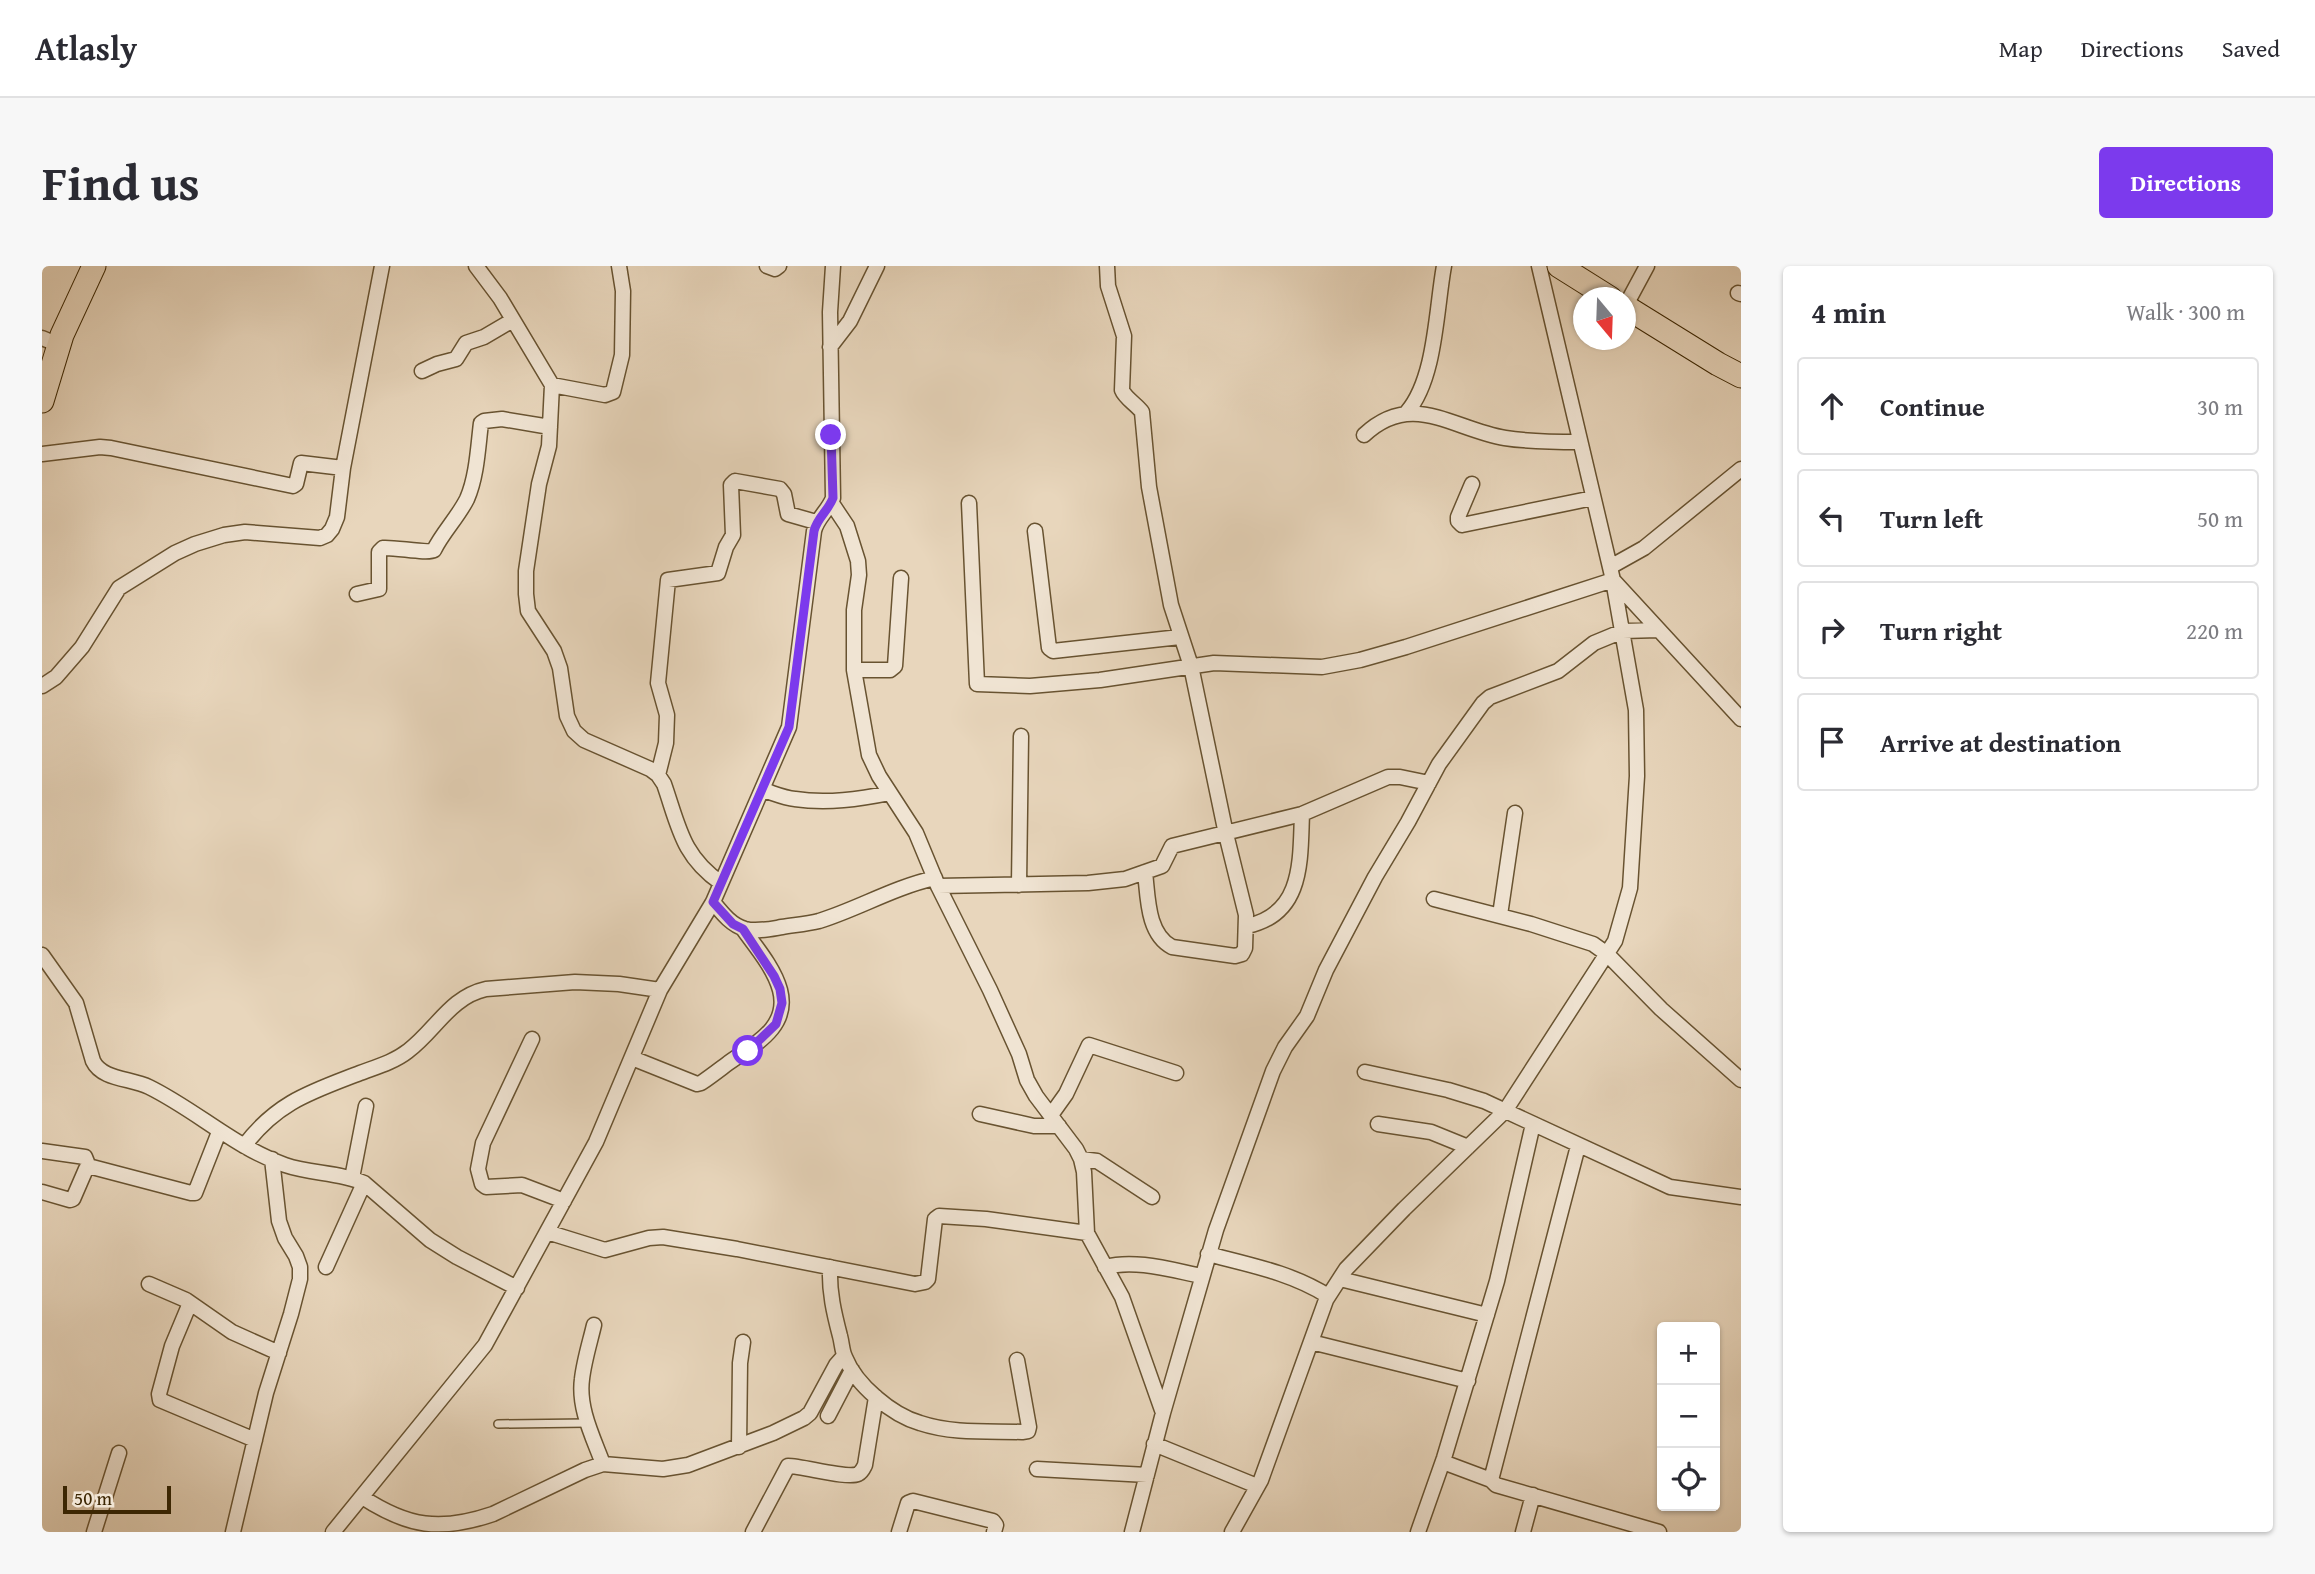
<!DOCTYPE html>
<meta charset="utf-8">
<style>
body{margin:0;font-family:"Gentium Book Plus",serif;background:#f7f7f7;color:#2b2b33}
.controls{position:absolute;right:21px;bottom:21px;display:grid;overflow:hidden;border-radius:7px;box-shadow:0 2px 5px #0004}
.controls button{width:63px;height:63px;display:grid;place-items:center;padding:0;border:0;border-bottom:2px solid #e1e1e2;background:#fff;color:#2b2b33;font:35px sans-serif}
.compass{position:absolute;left:1531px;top:21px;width:63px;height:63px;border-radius:50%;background:#fff;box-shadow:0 2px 5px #0004;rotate:161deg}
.scale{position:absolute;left:21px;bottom:18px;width:108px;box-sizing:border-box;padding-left:7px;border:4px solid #3d2703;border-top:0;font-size:19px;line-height:24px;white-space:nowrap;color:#3d2703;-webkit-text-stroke:5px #f0e4d3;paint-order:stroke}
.stop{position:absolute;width:21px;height:21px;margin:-16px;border:5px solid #7c3aed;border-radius:50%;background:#fff}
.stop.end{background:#7c3aed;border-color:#fff;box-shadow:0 2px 7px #0008}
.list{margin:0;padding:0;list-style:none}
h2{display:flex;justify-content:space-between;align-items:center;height:91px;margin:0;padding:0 28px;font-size:30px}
h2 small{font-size:23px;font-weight:400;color:#7c7c81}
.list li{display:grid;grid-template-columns:46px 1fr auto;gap:21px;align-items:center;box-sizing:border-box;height:98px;margin:0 14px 14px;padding:0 14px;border:2px solid #e1e1e2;border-radius:7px}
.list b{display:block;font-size:26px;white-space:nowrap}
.list em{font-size:23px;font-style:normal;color:#7c7c81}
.icon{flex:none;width:38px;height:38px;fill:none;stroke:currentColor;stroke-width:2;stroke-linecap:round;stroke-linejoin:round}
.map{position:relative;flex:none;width:1699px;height:1266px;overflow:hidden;border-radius:7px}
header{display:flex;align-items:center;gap:42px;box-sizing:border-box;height:98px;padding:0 35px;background:#fff;border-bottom:2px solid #e1e1e2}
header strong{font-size:33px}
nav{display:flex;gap:38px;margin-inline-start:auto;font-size:24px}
.intro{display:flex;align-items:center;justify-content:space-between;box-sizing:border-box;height:168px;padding:0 42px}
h1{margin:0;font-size:49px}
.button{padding:18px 32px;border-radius:7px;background:#7c3aed;color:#fff;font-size:24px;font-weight:700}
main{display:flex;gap:42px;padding:0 42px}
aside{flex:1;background:#fff;border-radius:7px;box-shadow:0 2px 5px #0004}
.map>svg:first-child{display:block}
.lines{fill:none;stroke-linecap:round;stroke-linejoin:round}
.service-casing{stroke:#685331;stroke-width:10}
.minor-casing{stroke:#685331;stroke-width:17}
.primary-casing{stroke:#3d2703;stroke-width:25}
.service{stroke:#f0e4d3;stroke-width:7}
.minor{stroke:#f0e4d3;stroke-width:14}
.primary{stroke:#e8d6bc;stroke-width:23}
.route{stroke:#7c3aed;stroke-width:9}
</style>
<header>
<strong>Atlasly</strong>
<nav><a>Map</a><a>Directions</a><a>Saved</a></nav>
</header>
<div class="intro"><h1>Find us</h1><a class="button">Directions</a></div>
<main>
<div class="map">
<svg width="1699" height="1266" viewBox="0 0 1699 1266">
<rect width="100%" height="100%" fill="#e8d6bc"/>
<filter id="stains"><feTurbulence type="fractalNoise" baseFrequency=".00286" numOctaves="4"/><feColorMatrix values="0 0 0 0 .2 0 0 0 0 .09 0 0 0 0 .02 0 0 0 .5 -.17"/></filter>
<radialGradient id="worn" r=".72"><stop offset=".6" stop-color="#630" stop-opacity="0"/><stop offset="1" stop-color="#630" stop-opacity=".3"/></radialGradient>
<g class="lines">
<defs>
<path id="service" d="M456,1158L545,1157"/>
<path id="minor" d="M434,0L458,32L510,119L507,180L497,218L484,305V328L486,345L512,385L518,402L525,450L532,465L542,474L608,503L616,509L622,518C637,561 640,590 679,617
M725,0L733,3L737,0
M1065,0L1066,20L1082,70L1080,124C1083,132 1094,138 1100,146L1107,221L1129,339L1149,400L1184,568L1204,649L1203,682L1200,688L1193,690L1130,681C1105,668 1106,631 1103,606
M1696,27L1699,28
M1584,39L1605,0
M0,72L17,79
M788,81L808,55L835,0
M380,105L395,98L414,93L424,77L442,71L471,54
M510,119L563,129L571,126L580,89L581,25L577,0
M1365,146C1394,112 1394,43 1402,0
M1322,169C1370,124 1410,163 1463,172C1488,176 1513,176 1538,176
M0,188L58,181L69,182L251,220L254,218L259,197L301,202
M1430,218L1416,251V255L1420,259L1551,232
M789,236L805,260L816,295L817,309L812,344V404L827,489L837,510L874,567L896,620L948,724L977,788L985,814L994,830L1034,883L1039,893L1042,906L1045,967L1080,1031L1121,1147
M927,237L935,418L988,420L1058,414L1172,397L1280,401L1318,394L1364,381L1571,314L1699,453
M993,265L1007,382L1011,385L1138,371
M1568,301L1602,282L1699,203
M315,328L337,323V286L341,282C354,281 385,288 392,284C401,266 416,251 425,233C435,210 436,181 439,157L442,155L460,153L508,161
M812,404H848L853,400L859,312
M0,420L14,411L40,381L77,322L133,287L153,278L182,269L203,266L278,272L285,269L290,263L295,251L301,202L340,0
M616,509L624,477L625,449L616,417L626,314L676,307L684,281L691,269L689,219L693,215L738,223L742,228L746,248L774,256
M721,524C731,527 742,532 753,533C785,538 818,533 848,527
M977,619L979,470
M896,620L1046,617L1083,613L1120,600L1130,580L1260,548L1346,511H1358L1387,517
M1392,633L1489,658L1551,678L1565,688L1619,743L1699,814
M671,636C680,647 689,659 703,663C715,666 728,663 740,661C752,659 765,658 777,655C818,642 850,622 893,612
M1458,649L1473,547
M1205,660C1262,648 1258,594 1260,548
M0,689L34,737L51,795C60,814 89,812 107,821C154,844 192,881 243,899C269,908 297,906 322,917L388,974L415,991L475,1022
M490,773L441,877L436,903L440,918L444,921L480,919L522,935
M590,792L655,818L659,817C668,811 677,804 685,798C711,779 748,762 738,724C732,702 714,681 701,663
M1323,806L1406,824L1442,835L1628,921L1699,931
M938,848L992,860H1017
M1009,849L1024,828L1047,779L1134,807
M1336,858L1389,866L1426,881
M202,880C235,836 269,826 318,807C334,801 352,796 366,785C394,764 408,731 444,723L533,716L577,718L618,724
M1536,880L1449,1214L1454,1219L1617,1266
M0,885L43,891L47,901
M1039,893L1055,895L1110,931
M310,912L324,840
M0,926L28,934L31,933L44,903L50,901L149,927H153L177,866
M505,966L563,984L607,972L621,971L695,983L873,1018L883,1016L886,1013L893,953L897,950L944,953L1045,967
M1166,988C1208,999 1250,1007 1286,1030
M284,1001L322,917
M788,1001C787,1026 792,1047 798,1070C800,1077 800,1085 803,1091C814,1119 850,1149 878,1157C911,1168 946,1165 980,1166L986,1165L987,1161L975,1094
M1063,1001C1094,993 1129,1004 1160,1010
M1298,1013L1445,1049
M107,1018L144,1034L190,1066L237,1087
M148,1037L130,1080L117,1128L118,1134L213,1174
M552,1059C548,1076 542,1095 540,1113C536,1142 551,1171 561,1198
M1269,1076L1426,1115
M786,1150L810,1104
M1112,1178L1215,1220
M697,1181L698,1097L701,1076
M1401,1196L1449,1214
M995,1203L1105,1209
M320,1231C366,1261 398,1266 451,1248L543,1204L561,1198L621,1203L646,1199L731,1167L762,1152L768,1147L794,1099L802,1090
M52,1266L77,1187
M191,1266L224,1127L249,1048L258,1013V1001L254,990L243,972L237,955L230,893
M291,1266L443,1079L554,876L618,724L671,636L747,461L772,265C775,252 786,245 791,232L788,46L791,0
M711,1266L746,1200C761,1200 805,1213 816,1208C820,1206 821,1203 823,1199L834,1131
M857,1266L866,1237L871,1235L951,1255L954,1259L952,1266
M1090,1266L1121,1147L1174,964L1231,805L1243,781L1265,750L1284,704L1333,611L1366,556L1397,498L1441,437L1448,431L1516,405L1552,377L1581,365L1616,364
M1190,1266L1219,1214L1284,1034L1304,1003L1362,943L1463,845L1573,675L1588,622L1595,510L1594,444L1571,314L1497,0
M1376,1266L1402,1192L1455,1015L1491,858
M1481,1266L1491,1229"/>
<path id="primary" d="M1517,0L1568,32
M1584,41L1676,98L1699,110
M0,135L20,69L52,0"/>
</defs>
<use href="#service" class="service-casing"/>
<use href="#minor" class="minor-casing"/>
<use href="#primary" class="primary-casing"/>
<use href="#service" class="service"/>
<use href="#minor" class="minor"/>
<use href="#primary" class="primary"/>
</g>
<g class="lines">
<path class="route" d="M706,785L734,758L740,737L738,723L732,710L701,663L691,658L671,636L747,461L772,265C775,252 786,245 791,232L789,169"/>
</g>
<rect width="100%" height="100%" filter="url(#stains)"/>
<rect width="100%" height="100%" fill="url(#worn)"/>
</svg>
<div class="controls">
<button>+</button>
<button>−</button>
<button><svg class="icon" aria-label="locate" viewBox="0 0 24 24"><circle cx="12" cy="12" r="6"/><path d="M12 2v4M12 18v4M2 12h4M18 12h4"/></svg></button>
</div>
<svg class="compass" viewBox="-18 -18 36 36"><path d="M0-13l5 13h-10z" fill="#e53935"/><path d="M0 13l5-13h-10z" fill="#7c7c81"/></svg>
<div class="scale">50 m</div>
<div class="stop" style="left:706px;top:785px"></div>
<div class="stop end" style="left:789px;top:169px"></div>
</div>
<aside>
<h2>4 min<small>Walk · 300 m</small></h2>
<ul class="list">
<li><svg class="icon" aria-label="ahead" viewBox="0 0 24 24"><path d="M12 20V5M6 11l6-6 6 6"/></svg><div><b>Continue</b></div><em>30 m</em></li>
<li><svg class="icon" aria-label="left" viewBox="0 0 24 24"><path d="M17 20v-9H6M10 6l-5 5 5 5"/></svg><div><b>Turn left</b></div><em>50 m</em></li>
<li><svg class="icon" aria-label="right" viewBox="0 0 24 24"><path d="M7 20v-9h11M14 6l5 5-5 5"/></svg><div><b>Turn right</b></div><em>220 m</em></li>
<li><svg class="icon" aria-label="arrive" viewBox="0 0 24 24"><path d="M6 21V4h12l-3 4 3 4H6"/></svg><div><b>Arrive at destination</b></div></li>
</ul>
</aside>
</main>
